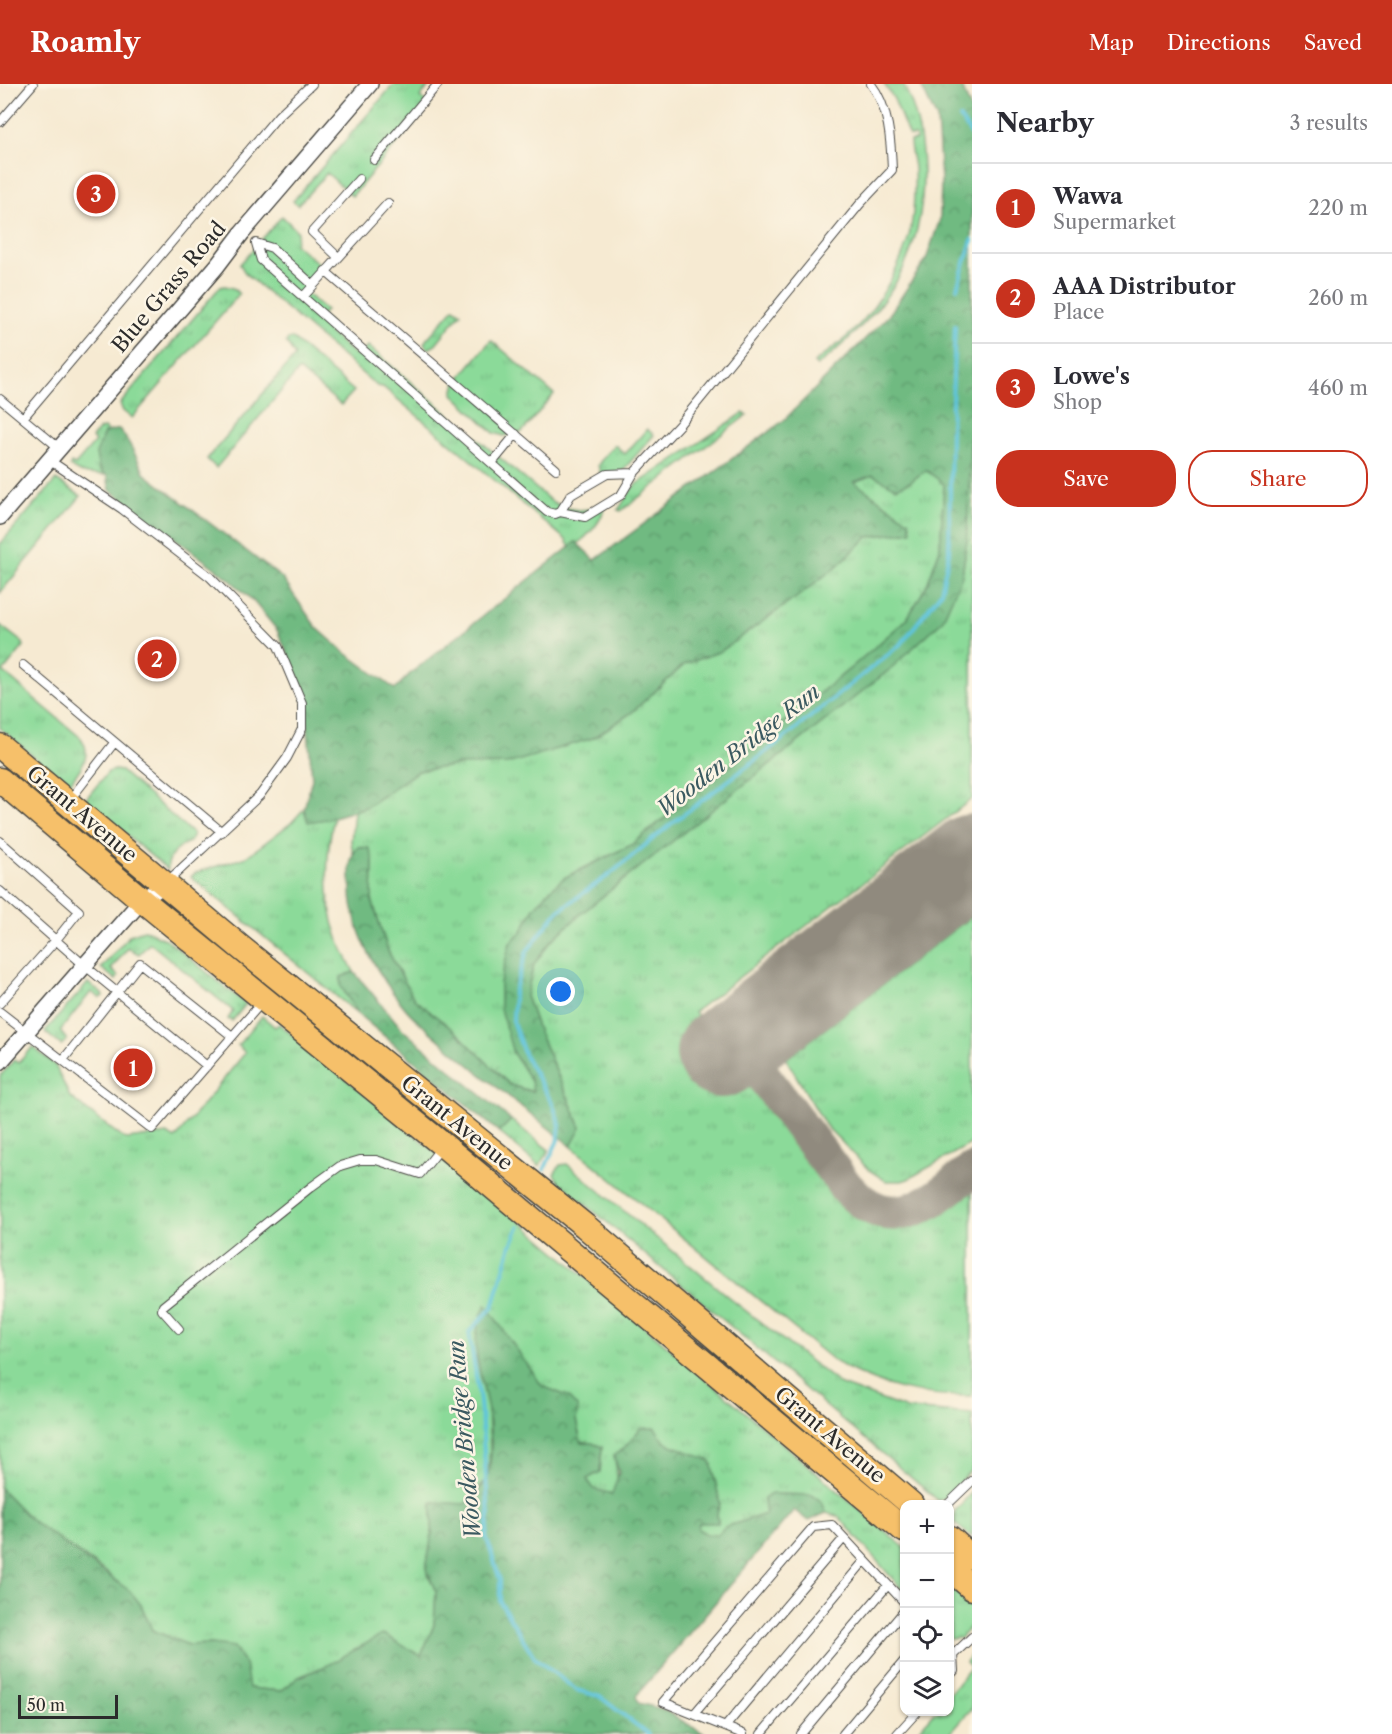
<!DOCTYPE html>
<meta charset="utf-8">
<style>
body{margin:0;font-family:"Libre Caslon Text",serif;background:#f2f2f3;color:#2b2b33}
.controls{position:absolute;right:18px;bottom:18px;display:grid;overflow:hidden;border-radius:12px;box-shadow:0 2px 4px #0004}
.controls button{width:54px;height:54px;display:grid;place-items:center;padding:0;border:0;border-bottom:2px solid #e1e1e2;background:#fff;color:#2b2b33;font:30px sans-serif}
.scale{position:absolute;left:18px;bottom:15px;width:100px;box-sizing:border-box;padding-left:6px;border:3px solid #2b2b2b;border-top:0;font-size:16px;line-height:21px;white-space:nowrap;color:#2b2b2b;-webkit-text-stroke:4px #fcf5e5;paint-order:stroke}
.you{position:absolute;left:561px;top:908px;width:21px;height:21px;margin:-15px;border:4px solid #fff;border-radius:50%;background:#1a73e8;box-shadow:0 0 0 9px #1a73e833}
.badge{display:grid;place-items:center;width:39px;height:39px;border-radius:50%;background:#c8321e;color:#fff;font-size:20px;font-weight:700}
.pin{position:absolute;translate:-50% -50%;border:3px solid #fff;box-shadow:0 2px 6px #0006}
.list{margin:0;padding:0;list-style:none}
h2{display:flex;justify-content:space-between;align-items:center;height:78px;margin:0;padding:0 24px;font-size:26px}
h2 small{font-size:20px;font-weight:400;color:#7c7c81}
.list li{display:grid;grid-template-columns:39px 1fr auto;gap:18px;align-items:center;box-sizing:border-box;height:90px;padding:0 24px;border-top:2px solid #e1e1e2}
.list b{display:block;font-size:22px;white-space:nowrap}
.list p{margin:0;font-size:20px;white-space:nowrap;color:#7c7c81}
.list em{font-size:20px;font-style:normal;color:#7c7c81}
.actions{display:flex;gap:12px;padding:18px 24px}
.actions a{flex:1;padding:14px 0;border:2px solid #c8321e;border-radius:24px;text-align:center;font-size:21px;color:#c8321e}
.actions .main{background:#c8321e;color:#fff}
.icon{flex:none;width:33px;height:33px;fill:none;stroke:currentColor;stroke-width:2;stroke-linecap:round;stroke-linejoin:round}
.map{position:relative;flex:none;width:972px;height:1650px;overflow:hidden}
header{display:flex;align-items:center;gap:36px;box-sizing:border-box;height:84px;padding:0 30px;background:#c8321e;color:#fff}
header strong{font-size:28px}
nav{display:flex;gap:33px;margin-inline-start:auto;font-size:21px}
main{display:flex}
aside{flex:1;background:#fff}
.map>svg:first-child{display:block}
.grass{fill:url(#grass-tufts);stroke:#5b8262;stroke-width:1.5}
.forest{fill:url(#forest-crowns);stroke:#4e7256;stroke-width:1.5}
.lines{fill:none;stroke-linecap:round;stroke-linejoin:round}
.stream{stroke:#5ec4dc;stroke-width:4}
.taxiway{stroke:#908a7e;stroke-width:36}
.runway{stroke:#908a7e;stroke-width:90}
.lane-casing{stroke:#494844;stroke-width:10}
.street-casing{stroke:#494844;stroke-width:18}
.primary-casing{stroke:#494844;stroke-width:27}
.lane{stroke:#fff;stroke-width:8}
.street{stroke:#fff;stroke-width:15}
.primary{stroke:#f6c06b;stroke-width:24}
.labels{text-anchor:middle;stroke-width:5;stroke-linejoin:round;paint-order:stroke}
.street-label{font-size:21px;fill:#2b2b2b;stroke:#fcf5e5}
.water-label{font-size:22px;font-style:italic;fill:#3a5960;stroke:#fcf5e5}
</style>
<header>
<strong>Roamly</strong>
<nav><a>Map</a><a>Directions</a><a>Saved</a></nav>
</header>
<main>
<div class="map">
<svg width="972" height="1650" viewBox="0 0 972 1650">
<defs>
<pattern id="grass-tufts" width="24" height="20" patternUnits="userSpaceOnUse" patternTransform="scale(1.5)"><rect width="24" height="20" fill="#8bda99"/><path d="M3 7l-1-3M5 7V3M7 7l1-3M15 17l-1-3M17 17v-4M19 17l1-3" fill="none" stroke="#78bb84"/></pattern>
<pattern id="forest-crowns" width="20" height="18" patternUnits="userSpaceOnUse" patternTransform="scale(1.5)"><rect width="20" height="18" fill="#70ba81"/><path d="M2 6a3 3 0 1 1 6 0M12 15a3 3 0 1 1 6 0" fill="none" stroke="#5c976a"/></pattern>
</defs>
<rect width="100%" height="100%" fill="#fcf5e5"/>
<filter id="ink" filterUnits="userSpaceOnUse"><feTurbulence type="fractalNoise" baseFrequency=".0167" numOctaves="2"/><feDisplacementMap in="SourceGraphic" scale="12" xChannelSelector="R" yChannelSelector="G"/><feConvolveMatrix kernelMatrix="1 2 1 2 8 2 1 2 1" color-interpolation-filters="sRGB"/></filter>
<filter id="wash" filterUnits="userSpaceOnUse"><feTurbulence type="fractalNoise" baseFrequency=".008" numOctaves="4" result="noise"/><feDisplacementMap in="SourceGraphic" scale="24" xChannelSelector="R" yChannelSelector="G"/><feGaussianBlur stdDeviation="1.35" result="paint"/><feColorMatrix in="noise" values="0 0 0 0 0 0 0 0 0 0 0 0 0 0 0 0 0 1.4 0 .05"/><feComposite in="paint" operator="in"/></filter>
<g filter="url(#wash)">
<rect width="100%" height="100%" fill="#f6ead2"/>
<path class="grass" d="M394,0H431L420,13L430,21L352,112L327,89L298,121L293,117Z
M884,0H903C917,26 922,56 923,84C925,176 886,227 817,282L814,279C826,269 841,259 853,247C881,220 909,170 913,130C914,115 915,99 914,84C913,75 910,66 910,57L916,56V52H909L907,48L894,15Z
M282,132L298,148L295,160L323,183L303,207L326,226L321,232L331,240L326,246L358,273L368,262L551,417C570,428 585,428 605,421C602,438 590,449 578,460L575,458L570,464L566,456L383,303L377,302L245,189L240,180Z
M225,202L233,204L239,210L132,334L123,327L120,320L220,203Z
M454,224L461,229L434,262L428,265L424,260L426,256Z
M289,255H293L354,307L341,321L299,286L216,384L207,375L295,272L286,258Z
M491,256L554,310L522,348L504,352L494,349L453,310L456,298Z
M972,292V715L694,928L833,1110C838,1115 844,1122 850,1126C871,1141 903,1146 926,1135C943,1127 958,1114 972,1102V1312C918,1312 881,1304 834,1277L571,1062L581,1043L538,946L526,912L534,880L551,857L583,828L889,586L962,492L967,456Z
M743,329L747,331L621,427L618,426L633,403Z
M104,344L108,348L104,349L99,386L105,391C92,391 80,391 70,382L71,379L75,381L95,358L92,354L100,345Z
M647,345L654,351L618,392L607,395L601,392L598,381L606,370L615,361L625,370Z
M926,386L944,400L940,465L927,501L907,535L852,583L631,761L564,794L551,805L534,824L522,847L510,859L513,969L531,997L534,1008L510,1001L457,949L414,915L388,867L372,816L373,775L358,763L353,769L351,758L354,727L366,723L418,687L459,681L593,654L631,629L685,580L721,567L797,513L837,482L868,453L911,447L909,437L854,398L873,390L910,398Z
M56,396L81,412L0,509V460Z
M0,541L23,559L24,562L3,588L81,654C94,673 79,685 68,702L0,644Z
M115,686L121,687L193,750L190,758C179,761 166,774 168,786L85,716L108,688Z
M304,725L308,738L334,733C325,773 324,815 338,854C342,866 349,877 354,888L341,893V902L358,930L191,793L195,789L246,773L291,739Z
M972,832V1059L908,1095L902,1097H886L869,1086L826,1042L786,975Z
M144,846C153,847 157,854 166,855L246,920L232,937L228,935L233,927L150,859L139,870L128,864L111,885L118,892L116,896L101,884L130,851Z
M88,899L101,909L103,912L100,914L91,908L60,947L67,956L61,961L45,948L47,945Z
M262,932L275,943L279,940L514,1132L904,1463V1508L839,1433L826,1429L822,1418L812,1411L771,1410L764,1415L766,1430L725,1443L718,1450L708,1451L698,1445L699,1438H718L717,1430L720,1419L711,1377L666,1359L623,1365L614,1371C616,1385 621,1397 612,1410L594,1405L586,1395L600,1388L602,1363L592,1359H581L576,1336L567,1312L542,1302L492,1232L476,1273L488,1324L490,1365L488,1393L465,1420L432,1419V1450L426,1485L436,1508L434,1541L421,1572L326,1582L299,1593L281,1607L248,1604L245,1580L212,1560L188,1561L152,1546L141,1521L106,1488L31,1436L0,1404V992L14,976L18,979L33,963L55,981L70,1013L123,1054L127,1055L167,1050L175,1055L245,969L238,961Z
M511,1036L549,1066L539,1082L499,1048Z
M567,1080L732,1216L841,1301L907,1325L972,1330V1385L946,1413L939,1417L559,1098L554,1090L560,1081Z
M972,1408V1453L954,1439L955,1427Z
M950,1501L972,1520V1541L960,1554L950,1555Z
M972,1569V1624L949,1650H915L934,1628H950V1609L971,1583L966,1578Z"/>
<path class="forest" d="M920,0H961L972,29V292L967,456L962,492L942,537L889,586L583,828L551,857L534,880L526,912L538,946L581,1044L571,1062C529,1028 485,995 443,959C431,948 417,938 406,925C380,895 352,848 351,807C350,792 347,775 358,763L369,764L373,775L372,816L388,867L414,915L457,949L510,1001L533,1008L531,997L513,969L500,925V899L510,859L522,847L534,824L551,805L564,794L631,761L852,583L907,535L927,501L940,465L944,400L926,386L910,398L896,404L873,391L854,398L909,437L911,447L868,453L837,482L797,513L721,567L685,580L631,629L593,654L507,680L459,681L418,687L366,723L327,735L308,738L304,725L312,695L305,609L277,546L254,518L228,494L110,406L107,392L99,386L96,370L104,349L119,345C131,358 136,374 145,390L282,494L316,543L343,567L395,605L412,588L576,458L595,476L783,337L889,231L926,176L940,135L941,96L937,35Z
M354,888L403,946L511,1036L499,1048L358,930L341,902V893Z
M486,1221L542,1302L567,1312L578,1324L576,1336L581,1359H592L602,1363L600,1388L587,1395L594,1405L612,1410L619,1389L614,1371L623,1365L641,1344H655L666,1359L711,1377L720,1419L717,1430L718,1439H699L698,1445L708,1451L718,1450L725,1443L766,1430L764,1415L771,1410L812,1411L822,1418L826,1429L808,1437L794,1426L636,1612L638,1619L662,1625L705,1650H0V1404L31,1436L130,1507L141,1521L152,1546L188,1561L212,1560L234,1563L245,1580L249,1604L281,1607L299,1593L326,1582L383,1550L421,1572L434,1541L436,1508L426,1485L432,1450V1418L465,1420C472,1412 486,1401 488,1391C493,1370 491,1341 487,1321C480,1286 467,1254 486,1221Z"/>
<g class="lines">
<path class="stream" d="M960,34L972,52
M957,204L972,156
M544,1086L558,1056L560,1041L553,1021L525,972L513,939L514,908L527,867L558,827L609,791L671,740L783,655L902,559L941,508L949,469L951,345L955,242
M519,1143L511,1161L493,1223L469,1248L480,1317L489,1432L486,1452L500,1496V1518L535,1574L576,1606L599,1612L648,1650"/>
<path class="taxiway" d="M737,957L846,1103C893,1154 930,1119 972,1086"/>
<path class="runway" d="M721,969L972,775"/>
</g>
</g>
<g filter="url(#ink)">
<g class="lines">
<defs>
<path id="lane" d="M0,38L33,0
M374,76L438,0
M338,173L312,148L359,95
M325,187L556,385
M313,201L272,164L256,159L261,176L547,428L555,430L560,428L585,433L621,411L634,389L679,341L860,120L892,86C891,57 889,23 871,0
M303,213L388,119
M0,315L59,364
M23,334L278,32L312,0
M49,376L122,425L210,493L278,562L302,619V645L287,674L260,711L168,797
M492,379L516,350
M560,428L571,411L607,390L634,389
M23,581L222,748
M69,717L114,659
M0,757L79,827L56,856L0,919
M0,807L84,881L207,982
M0,928L152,1045L263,917
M63,976L140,879L232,952
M179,1245L162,1226L163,1222L311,1103L340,1082L360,1076H376L420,1090L440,1065
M948,1420L972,1397
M950,1567L953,1571L954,1587L950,1591
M953,1571L972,1553
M694,1630L844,1454
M725,1643L865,1476
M743,1650L663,1618L813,1443L832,1441L904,1518
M761,1650L888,1501
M801,1650L904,1527
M843,1650L904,1577
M897,1650L917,1628"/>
<path id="street" d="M0,433L217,182L242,149L370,0
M0,978L142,816L165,800"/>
<path id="primary" d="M0,662L240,863L585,1142L911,1420
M0,696L142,816L443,1061L904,1446
M950,1454L972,1474
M950,1485L972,1504"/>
</defs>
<use href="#lane" class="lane-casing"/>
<use href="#street" class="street-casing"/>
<use href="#primary" class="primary-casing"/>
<use href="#lane" class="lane"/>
<use href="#street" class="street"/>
<use href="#primary" class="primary"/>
</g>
</g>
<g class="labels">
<g class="street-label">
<text transform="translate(169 203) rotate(-50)" y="7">Blue Grass Road</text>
<text transform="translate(82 730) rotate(40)" y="7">Grant Avenue</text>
<text transform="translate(457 1039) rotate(39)" y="7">Grant Avenue</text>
<text transform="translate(830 1351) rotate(40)" y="7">Grant Avenue</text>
</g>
<g class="water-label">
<text transform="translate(738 666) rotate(-38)" y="8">Wooden Bridge Run</text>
<text transform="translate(464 1356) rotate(-95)" y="8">Wooden Bridge Run</text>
</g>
</g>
</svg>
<div class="controls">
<button>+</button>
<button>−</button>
<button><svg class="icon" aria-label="locate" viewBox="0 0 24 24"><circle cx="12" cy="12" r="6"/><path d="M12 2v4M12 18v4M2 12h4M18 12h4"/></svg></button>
<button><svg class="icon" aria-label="layers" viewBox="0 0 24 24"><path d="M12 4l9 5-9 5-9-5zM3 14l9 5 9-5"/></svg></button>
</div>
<div class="scale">50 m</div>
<div class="you"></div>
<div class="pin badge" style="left:133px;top:984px">1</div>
<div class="pin badge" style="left:157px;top:575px">2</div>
<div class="pin badge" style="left:96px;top:110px">3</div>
</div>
<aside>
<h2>Nearby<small>3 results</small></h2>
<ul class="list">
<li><span class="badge">1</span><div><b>Wawa</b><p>Supermarket</p></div><em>220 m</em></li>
<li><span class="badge">2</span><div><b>AAA Distributor</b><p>Place</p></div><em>260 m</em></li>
<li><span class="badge">3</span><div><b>Lowe's</b><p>Shop</p></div><em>460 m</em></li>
</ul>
<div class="actions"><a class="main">Save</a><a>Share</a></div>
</aside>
</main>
